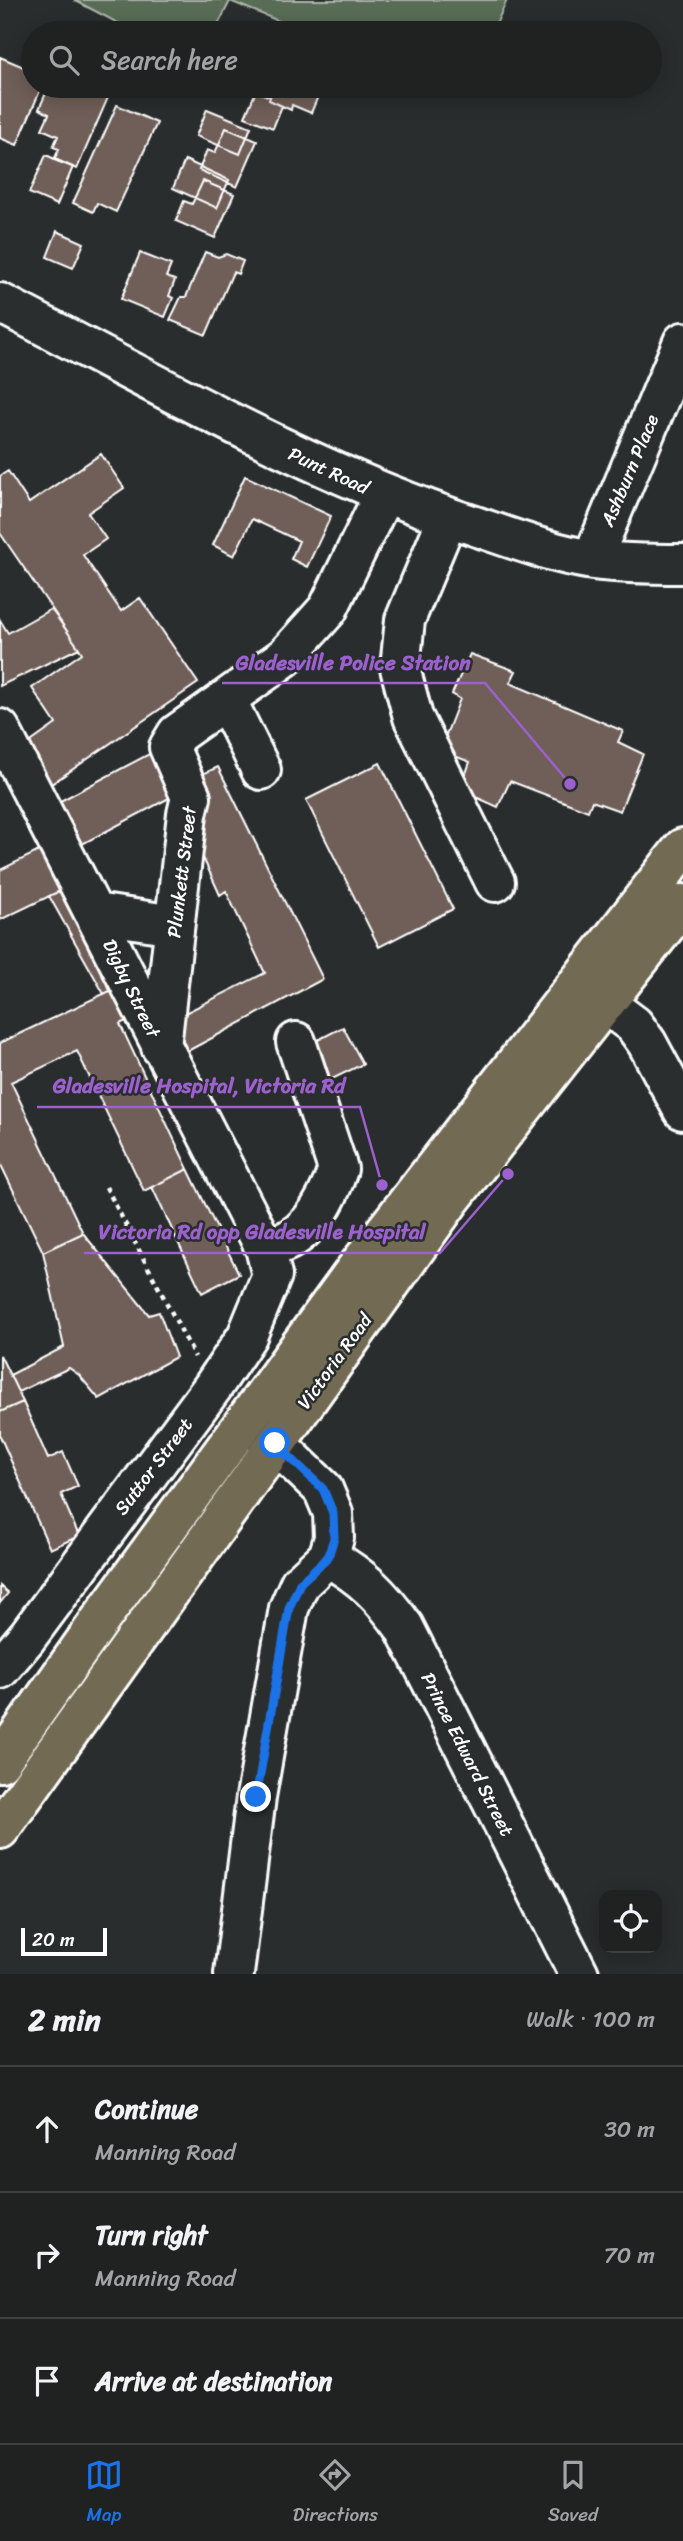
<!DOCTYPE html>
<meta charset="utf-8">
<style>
body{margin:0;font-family:Sriracha,sans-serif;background:#2d2f2f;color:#f1f3f6}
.controls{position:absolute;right:21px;bottom:21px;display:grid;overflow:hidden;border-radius:14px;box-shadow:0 4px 18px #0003}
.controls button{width:63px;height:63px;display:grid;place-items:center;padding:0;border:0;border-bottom:2px solid #3d3f40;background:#202222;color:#f1f3f6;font:35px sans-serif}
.scale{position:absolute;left:21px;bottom:18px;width:86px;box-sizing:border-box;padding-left:7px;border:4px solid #fff;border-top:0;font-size:19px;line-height:24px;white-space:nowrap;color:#fff;-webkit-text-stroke:5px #2a2d2e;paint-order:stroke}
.stop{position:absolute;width:21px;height:21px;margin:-16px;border:5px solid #1a73e8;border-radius:50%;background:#fff}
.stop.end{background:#1a73e8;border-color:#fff;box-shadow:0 2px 7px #0008}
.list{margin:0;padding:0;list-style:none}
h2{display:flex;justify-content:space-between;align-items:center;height:91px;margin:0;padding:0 28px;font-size:30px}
h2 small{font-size:23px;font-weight:400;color:#a2a4a5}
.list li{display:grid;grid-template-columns:46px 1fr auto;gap:21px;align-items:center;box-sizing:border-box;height:126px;padding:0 28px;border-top:2px solid #3d3f40}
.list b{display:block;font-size:26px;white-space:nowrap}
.list p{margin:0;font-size:23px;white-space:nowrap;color:#a2a4a5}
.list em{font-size:23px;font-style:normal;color:#a2a4a5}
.icon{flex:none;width:38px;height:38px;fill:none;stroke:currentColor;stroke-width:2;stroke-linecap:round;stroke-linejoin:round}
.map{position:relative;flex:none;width:683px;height:1974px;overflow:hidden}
.search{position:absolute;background:#202222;box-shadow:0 4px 18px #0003;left:21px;right:21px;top:21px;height:77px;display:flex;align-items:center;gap:18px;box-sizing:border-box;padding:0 24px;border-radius:38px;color:#a2a4a5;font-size:26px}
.sheet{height:469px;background:#202222}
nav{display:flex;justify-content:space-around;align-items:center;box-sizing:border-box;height:98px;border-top:2px solid #3d3f40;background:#202222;font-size:19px;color:#a2a4a5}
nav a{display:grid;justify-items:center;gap:4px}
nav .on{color:#1a73e8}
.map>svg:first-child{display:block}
.green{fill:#596c57;stroke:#acb6ab;stroke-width:2}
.building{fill:#705e58;stroke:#fff;stroke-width:2}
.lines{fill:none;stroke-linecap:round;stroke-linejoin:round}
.minor-casing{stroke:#fff;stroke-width:44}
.highway-casing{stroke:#fff;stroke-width:44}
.path{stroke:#fff;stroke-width:4.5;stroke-dasharray:5 5;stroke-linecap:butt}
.minor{stroke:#2a2d2e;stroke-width:38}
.highway{stroke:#726b52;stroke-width:38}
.route{stroke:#1a73e8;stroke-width:9}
.labels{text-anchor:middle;stroke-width:5;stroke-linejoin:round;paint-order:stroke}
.street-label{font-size:19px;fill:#fff;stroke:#2a2d2e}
.leader{fill:none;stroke:#9c61cf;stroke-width:2.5}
.callout-dot{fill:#9c61cf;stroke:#2a2d2e;stroke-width:2.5}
.callout-label{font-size:21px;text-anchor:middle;font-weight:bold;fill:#9c61cf;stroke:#2a2d2e;stroke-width:5;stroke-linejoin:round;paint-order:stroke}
</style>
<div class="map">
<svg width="683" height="1974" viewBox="0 0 683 1974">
<rect width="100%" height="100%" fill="#2a2d2e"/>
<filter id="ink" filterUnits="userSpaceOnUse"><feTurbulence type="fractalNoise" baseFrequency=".0143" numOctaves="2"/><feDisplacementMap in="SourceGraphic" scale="14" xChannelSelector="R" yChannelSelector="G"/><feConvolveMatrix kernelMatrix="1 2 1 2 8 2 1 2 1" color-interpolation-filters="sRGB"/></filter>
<g filter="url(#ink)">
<path class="green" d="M74,0H507L492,33H388L359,22L354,33H308L230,1L214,33H137Z"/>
<path class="building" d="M0,57L33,71V86H42L17,145L0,138Z
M49,86H113L77,169L54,160L59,149L53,147L58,136L42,129L49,114L39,109Z
M274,86H318L315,93L319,94L311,113L292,105L291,110L269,100Z
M256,91L270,97L269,100L282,106L273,128L245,117Z
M117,105L157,123L116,212L97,203L93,212L73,203Z
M207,109L251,127L240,154L196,136Z
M226,128L257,141L237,187L199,170L207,150L215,153Z
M46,155L73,167L57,205L29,193Z
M185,160L229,180L217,208L173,188Z
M203,181L234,194L215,238L176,221L184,201L192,204Z
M57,231L84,243L73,268L47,257Z
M205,252L218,257L226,254L243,261L238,274L233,272L206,335L170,320L181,297H186Z
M140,253L171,265L166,277L175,280L169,296L173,298L165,317L121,299Z
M101,454L124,488L88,513L106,539L83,555L121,611L140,598L198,683L44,789L18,751L56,724L32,688L82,653L0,533V476L8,471L29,503Z
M245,476L331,516L307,567L291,559L299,541L252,519L234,556L213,545Z
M51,609L79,648L0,686V620L8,633Z
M470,654L516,671L510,683L623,731L618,742L643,754L620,811L592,801L588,811L510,781L498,807L460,790L470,762L440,750L460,699L452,694Z
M151,753L173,796L71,850L49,807Z
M380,763L453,909L379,947L306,800Z
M218,767L323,979L182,1054L167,1022L265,973L226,891L220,895L189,827L208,817L189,780Z
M43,849L62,890L0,920V870Z
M62,890L116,988L104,994L49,896Z
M116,988L131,1018L120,1024L188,1169L144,1191L77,1051L11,1082L83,1233L43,1252L0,1163V1043Z
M343,1027L363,1064L328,1081L310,1044Z
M188,1169L239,1274L202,1293L152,1187Z
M83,1233L149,1315L159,1312L176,1357L99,1399L79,1375L69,1368L18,1392L10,1375L64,1347L43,1252Z
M0,1355L23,1402L0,1412Z
M23,1402L48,1459L63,1452L78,1486L61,1494L79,1536L50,1549L0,1436V1412Z
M0,1586L8,1593L0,1603Z"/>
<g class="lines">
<defs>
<path id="minor" d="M0,303C156,383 308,471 475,526C513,539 553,554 593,560C622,564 653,564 683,564
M448,517L405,620L400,668L413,717L495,882
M592,560L683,342
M226,699L261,770
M0,729C89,901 175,1075 265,1248L272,1275L247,1336L212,1388L27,1637L0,1669
M95,913L174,925
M606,1004L634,1025L647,1043L683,1110
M161,1047L187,814L191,797L169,747L177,734L285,657L328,609L384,494
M265,1248C305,1242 326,1205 338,1169L296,1042
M328,1557C364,1578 380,1594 404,1627L579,1974
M234,1974L256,1797L289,1608L300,1583L328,1557L334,1538L333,1513L323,1489L275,1443L247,1424"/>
<path id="highway" d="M0,1762L108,1609L359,1265L683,848
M0,1829L451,1199L683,904"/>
</defs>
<use href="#minor" class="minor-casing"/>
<use href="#highway" class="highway-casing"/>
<path class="path" d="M106,1187L195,1357"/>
<use href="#minor" class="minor"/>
<use href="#highway" class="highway"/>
</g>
</g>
<g class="lines" filter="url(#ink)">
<path class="route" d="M256,1797L289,1608L300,1583L328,1557L334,1538L333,1513L323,1489L275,1443"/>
</g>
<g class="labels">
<g class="street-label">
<text transform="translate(329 470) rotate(25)" y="7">Punt Road</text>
<text transform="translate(629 470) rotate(-67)" y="7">Ashburn Place</text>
<text transform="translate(181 872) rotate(-83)" y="7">Plunkett Street</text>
<text transform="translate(132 988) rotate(64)" y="7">Digby Street</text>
<text transform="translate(334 1361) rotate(-54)" y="7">Victoria Road</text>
<text transform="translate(153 1466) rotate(-53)" y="7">Suttor Street</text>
<text transform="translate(468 1754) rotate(63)" y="7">Prince Edward Street</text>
</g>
</g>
<path class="leader" d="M570 784L485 683H222M382 1185L360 1107H37M508 1174L440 1253H84"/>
<g class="callout-dot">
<circle cx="570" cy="784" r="7"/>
<circle cx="382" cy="1185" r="7"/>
<circle cx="508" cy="1174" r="7"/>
</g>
<g class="callout-label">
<text x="353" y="670">Gladesville Police Station</text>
<text x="199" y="1093">Gladesville Hospital, Victoria Rd</text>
<text x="262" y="1239">Victoria Rd opp Gladesville Hospital</text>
</g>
</svg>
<div class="controls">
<button><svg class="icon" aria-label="locate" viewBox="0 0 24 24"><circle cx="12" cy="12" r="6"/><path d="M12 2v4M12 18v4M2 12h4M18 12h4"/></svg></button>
</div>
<div class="scale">20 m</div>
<div class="stop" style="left:275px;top:1443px"></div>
<div class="stop end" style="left:256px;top:1797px"></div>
<div class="search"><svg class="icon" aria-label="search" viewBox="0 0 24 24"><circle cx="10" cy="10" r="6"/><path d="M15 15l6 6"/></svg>Search here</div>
</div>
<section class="sheet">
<h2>2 min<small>Walk · 100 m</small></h2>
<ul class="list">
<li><svg class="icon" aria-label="ahead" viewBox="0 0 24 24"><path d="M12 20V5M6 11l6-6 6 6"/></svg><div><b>Continue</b><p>Manning Road</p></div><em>30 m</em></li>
<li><svg class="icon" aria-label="right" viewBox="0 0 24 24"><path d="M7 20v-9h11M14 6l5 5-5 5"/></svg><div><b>Turn right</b><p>Manning Road</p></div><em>70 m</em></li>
<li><svg class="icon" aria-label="arrive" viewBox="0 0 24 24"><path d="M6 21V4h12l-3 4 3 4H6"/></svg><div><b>Arrive at destination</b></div></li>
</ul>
</section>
<nav>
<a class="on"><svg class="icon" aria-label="map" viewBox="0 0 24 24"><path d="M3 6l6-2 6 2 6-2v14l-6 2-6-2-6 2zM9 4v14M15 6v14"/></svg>Map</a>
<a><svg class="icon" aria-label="directions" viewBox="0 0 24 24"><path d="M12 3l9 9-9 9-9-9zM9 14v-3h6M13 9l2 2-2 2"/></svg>Directions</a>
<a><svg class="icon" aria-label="saved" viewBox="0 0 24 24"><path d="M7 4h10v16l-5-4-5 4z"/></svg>Saved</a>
</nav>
